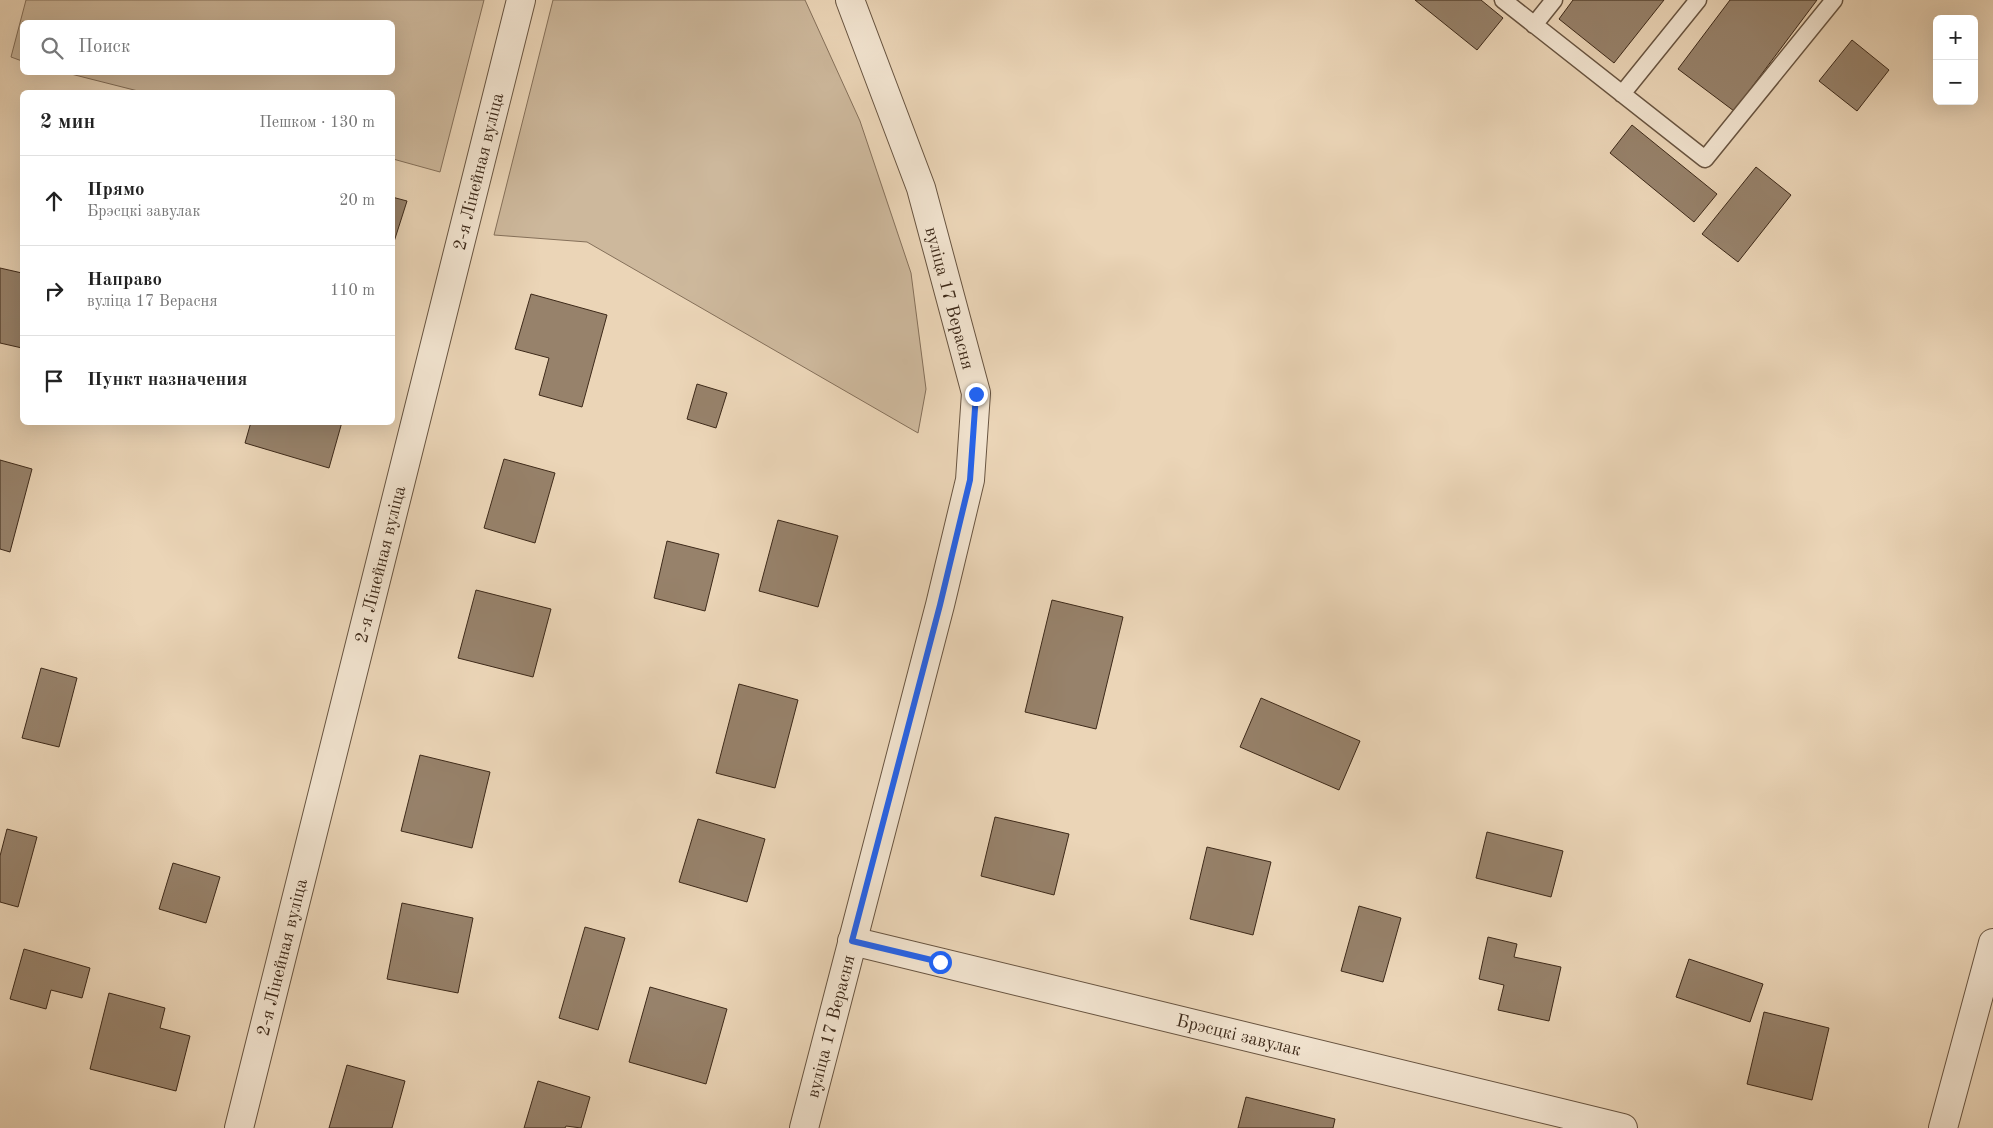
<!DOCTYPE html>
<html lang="ru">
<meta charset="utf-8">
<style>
body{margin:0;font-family:"Old Standard TT",serif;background:#f6f6f6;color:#222}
.controls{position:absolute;right:15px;top:15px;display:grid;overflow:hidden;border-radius:8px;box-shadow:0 5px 20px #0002}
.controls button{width:45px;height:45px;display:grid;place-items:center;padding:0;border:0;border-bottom:1px solid #e0e0e0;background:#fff;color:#222;font:25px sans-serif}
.stop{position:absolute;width:15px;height:15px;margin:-11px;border:4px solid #2563eb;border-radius:50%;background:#fff}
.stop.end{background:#2563eb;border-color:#fff;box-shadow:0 1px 5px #0008}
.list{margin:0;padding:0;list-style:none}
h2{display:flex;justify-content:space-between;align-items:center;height:65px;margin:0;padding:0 20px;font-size:21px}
h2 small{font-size:16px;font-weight:400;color:#767676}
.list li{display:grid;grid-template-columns:32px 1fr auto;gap:15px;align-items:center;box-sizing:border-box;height:90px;padding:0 20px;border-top:1px solid #e0e0e0}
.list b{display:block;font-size:19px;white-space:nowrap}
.list p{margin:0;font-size:16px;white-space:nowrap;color:#767676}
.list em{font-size:16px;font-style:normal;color:#767676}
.icon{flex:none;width:28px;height:28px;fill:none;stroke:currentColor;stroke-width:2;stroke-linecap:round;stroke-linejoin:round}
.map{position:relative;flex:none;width:1993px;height:1128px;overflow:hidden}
.search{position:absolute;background:#fff;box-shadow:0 5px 20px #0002;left:20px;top:20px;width:375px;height:55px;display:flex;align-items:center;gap:12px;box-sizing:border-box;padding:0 18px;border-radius:8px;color:#767676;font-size:19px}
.panel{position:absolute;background:#fff;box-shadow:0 5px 20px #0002;left:20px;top:90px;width:375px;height:335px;border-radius:8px}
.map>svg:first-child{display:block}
.green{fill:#cdb89c;stroke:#85705a}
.building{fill:#97826b;stroke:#3d2919}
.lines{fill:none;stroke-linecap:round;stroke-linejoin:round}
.service-casing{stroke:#685440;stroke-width:19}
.minor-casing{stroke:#685440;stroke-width:30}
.tertiary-casing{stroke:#685440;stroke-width:30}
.service{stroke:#f2e4d0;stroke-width:16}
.minor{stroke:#f2e4d0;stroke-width:28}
.tertiary{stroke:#f2e4d0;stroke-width:28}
.route{stroke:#2563eb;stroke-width:6}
.labels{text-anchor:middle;stroke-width:5;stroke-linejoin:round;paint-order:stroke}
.street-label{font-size:18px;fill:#3d2919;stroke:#f2e4d0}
</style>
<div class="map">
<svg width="1993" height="1128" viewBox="0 0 1993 1128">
<rect width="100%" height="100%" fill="#ebd5b7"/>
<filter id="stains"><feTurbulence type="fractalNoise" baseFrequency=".004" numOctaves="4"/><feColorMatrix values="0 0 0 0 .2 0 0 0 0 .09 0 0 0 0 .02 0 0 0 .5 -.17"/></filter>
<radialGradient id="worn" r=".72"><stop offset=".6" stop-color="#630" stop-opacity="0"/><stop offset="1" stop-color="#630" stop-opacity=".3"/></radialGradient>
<path class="green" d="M26,0H484L440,172L393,159L392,92H142L67,73L392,72V22H22V61L11,57Z
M553,0H805L860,121L911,273L926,389L918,433L587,242L494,235Z"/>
<path class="building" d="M1415,0H1481L1503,18L1477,50Z
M1573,0H1664L1614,63L1559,19Z
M1730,0H1817L1734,111L1678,69Z
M1852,40L1889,70L1857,111L1819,81Z
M1632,125L1717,194L1694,222L1610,153Z
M1756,167L1791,195L1738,262L1702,234Z
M392,197L407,201L392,248Z
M0,268L22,273V348L0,343Z
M531,294L607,315L582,407L539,395L549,358L515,349Z
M697,384L727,393L716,428L687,419Z
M251,422H342L329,468L245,443Z
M504,459L555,473L535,543L484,528Z
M0,460L32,469L10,552L0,549Z
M778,520L838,536L818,607L759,591Z
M667,541L719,554L705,611L654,598Z
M476,590L551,609L533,677L458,658Z
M1052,600L1123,617L1096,729L1025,712Z
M41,668L77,678L59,747L22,738Z
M739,684L798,700L775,788L716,773Z
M1261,698L1360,741L1339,790L1240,747Z
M420,755L490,772L472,848L401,831Z
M995,817L1069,834L1054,895L981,876Z
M698,819L765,839L747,902L679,882Z
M7,829L37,837L18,907L0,902V856Z
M1487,832L1563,851L1551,897L1476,878Z
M1207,847L1271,862L1253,935L1190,919Z
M173,863L220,877L206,923L159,909Z
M402,903L473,918L458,993L387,979Z
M1359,906L1401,918L1383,982L1341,971Z
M585,927L625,938L598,1030L559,1018Z
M1488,937L1517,944L1514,957L1561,967L1549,1021L1498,1010L1504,985L1479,979Z
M24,949L90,968L82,998L51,990L46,1009L10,999Z
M1689,959L1763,984L1750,1022L1676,997Z
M650,987L727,1009L706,1084L629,1062Z
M109,993L165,1008L160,1028L190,1036L176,1091L90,1069Z
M1764,1012L1829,1028L1812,1100L1747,1084Z
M347,1065L405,1081L392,1128H329Z
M538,1081L590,1097L581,1128L566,1126L565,1128H524Z
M1246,1097L1335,1119L1333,1128H1238Z"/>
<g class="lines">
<defs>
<path id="service" d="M1503,0L1705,159L1834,0
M1534,25L1554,0
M1622,94L1698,0"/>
<g id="minor">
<path id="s1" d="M852,941L1623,1128"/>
<path id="s2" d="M239,1128L521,0"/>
<path id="s3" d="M804,1128L940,605L970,480L976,393L921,188L850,0"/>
</g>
<path id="tertiary" d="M1943,1128L1993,943"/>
</defs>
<use href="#service" class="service-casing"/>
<use href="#minor" class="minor-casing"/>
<use href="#tertiary" class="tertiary-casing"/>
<use href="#service" class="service"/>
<use href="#minor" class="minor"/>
<use href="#tertiary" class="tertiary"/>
</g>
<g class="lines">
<path class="route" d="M940,962L852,941L940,605L970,480L976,394"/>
</g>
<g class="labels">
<g class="street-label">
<text dy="6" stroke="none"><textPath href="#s2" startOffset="986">2-я Лінейная вуліца</textPath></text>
<text transform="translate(950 298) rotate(75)" y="6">вуліца 17 Верасня</text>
<text dy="6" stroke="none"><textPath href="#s2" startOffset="581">2-я Лінейная вуліца</textPath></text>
<text dy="6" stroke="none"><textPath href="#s2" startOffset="176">2-я Лінейная вуліца</textPath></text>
<text dy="6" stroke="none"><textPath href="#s3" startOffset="105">вуліца 17 Верасня</textPath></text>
<text dy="6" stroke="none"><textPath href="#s1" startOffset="398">Брэсцкі завулак</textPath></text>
</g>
</g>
<rect width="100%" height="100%" filter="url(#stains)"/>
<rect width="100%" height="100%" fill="url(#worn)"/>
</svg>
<div class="controls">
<button>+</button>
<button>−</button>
</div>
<div class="stop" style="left:940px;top:962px"></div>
<div class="stop end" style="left:976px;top:394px"></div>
<div class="search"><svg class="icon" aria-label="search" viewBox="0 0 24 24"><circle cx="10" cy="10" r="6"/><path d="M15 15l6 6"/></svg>Поиск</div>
<section class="panel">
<h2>2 мин<small>Пешком · 130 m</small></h2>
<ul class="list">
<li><svg class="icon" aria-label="ahead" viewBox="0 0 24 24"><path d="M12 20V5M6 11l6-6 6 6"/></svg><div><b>Прямо</b><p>Брэсцкі завулак</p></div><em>20 m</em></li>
<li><svg class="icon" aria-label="right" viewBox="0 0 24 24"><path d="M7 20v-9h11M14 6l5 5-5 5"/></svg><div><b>Направо</b><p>вуліца 17 Верасня</p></div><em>110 m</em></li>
<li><svg class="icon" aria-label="arrive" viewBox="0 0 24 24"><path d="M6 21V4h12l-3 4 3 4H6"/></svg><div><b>Пункт назначения</b></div></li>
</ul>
</section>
</div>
